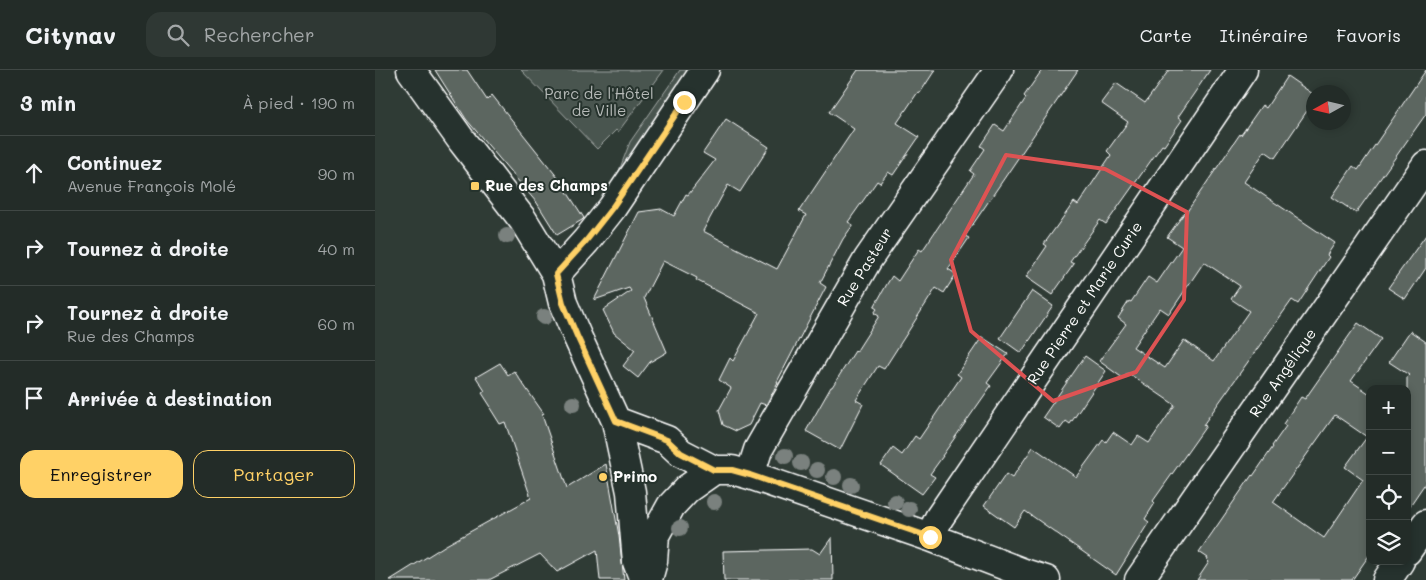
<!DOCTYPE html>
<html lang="fr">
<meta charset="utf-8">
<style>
body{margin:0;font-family:Mali,sans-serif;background:#2f3834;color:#f1f3f6}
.controls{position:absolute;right:15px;bottom:15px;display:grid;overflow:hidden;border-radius:10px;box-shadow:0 2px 8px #0003}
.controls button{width:45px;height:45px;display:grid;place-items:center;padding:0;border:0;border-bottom:1px solid #404845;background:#232c28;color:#f1f3f6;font:25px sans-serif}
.compass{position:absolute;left:931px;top:15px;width:45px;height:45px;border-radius:50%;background:#232c28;box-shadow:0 2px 8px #0003;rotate:262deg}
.stop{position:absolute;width:15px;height:15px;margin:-11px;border:4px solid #ffd166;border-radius:50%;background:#fff}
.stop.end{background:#ffd166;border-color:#fff;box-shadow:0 1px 5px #0008}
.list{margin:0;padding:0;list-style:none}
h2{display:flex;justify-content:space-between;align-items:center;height:65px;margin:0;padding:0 20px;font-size:21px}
h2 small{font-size:16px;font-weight:400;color:#a3a7a8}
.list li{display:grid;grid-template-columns:32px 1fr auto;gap:15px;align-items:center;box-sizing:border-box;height:75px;padding:0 20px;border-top:1px solid #404845}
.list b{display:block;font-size:19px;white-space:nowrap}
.list p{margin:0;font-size:16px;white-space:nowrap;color:#a3a7a8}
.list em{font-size:16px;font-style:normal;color:#a3a7a8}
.actions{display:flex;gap:10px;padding:15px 20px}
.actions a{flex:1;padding:11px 0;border:1px solid #ffd166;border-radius:15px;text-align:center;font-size:18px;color:#ffd166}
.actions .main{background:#ffd166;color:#111}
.icon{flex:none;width:28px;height:28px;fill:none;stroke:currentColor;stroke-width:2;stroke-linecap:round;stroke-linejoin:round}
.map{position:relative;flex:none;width:1051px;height:510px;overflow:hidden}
header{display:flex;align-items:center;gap:30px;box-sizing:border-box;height:70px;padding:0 25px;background:#232c28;border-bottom:1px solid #404845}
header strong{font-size:24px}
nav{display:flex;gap:28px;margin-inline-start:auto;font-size:18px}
.search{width:350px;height:45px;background:#2f3834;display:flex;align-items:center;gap:12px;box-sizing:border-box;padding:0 18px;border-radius:15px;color:#a3a7a8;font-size:19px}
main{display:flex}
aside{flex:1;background:#232c28}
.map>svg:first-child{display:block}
.green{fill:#4a544f;stroke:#a4aaa7}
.building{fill:#5b6661;stroke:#fff;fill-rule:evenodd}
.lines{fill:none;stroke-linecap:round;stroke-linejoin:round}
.minor-casing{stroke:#fff;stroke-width:31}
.minor{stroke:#26332d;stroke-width:28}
.tree{fill:#7a817e}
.route{stroke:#ffd166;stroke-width:6}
.marked{fill:none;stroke:#de5353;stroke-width:4;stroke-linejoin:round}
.poi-dot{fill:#ffd166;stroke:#26332d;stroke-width:2}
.labels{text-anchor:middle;stroke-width:4;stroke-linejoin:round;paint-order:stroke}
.park-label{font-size:15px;fill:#b7bbb9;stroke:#26332d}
.poi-label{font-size:15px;font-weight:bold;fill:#fff;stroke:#26332d;text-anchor:start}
.street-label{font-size:15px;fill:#fff;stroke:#26332d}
</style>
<header>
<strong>Citynav</strong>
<div class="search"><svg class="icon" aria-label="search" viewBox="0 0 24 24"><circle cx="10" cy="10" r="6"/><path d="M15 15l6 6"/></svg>Rechercher</div>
<nav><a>Carte</a><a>Itinéraire</a><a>Favoris</a></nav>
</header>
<main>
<aside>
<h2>3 min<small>À pied · 190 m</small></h2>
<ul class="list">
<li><svg class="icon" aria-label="ahead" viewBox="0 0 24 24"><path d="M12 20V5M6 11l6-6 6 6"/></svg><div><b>Continuez</b><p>Avenue François Molé</p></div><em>90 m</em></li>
<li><svg class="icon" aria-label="right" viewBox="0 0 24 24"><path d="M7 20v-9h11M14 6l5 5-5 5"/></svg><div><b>Tournez à droite</b></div><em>40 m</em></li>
<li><svg class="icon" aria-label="right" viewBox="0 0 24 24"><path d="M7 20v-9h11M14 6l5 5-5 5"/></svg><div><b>Tournez à droite</b><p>Rue des Champs</p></div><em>60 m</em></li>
<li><svg class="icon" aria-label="arrive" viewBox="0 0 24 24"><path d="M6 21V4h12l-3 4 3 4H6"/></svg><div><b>Arrivée à destination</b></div></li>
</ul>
<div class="actions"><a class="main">Enregistrer</a><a>Partager</a></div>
</aside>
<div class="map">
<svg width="1051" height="510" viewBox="0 0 1051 510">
<rect width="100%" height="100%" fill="#2f3b35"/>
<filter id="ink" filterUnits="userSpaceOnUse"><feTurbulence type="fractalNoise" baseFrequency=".02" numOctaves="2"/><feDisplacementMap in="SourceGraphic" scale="10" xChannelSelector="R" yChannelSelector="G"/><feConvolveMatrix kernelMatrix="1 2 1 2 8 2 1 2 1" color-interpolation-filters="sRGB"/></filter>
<g filter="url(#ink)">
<path class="green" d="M146,0H289L243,62L241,60L222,79Z
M305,0H312L316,5L242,106L255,72Z"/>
<path class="building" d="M60,0H92L112,30L117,25L183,108L209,148L207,150L182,165L162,133L91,49Z
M483,0H560L545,23L543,22L522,53L544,67L518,105L513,102L505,113L502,111L473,152L478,155L468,169L445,213L451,217L402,312H403L391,335L385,333L374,355L361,361L348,355L344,340L356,318L344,310L355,288L358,291L384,243L321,210L322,208L288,191L269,228L292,282L275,292L263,308L248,296L260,280L239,263L228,240L256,221L254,218L219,230L264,142L286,139L299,146L311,124L313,125L340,90L328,83L351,49L394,77L365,122L353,115L328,161L402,199L431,145L424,141L479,59L454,42Z
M667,0H703L590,166L594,168L573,199L581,204L569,223L561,218L509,299L503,296L481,330L488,334L465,380L431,361L456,317H457L480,281L481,282L504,246L499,243L502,239L499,237L512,214L517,206L523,211L544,179L547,181L599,104L595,101L610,79L606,76L620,55L629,61L651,28L649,26Z
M794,0H835L803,47L807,50L789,76L787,75L731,154L725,150L695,192L699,194L677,225L651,207L672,176L669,174L699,132L703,135L736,85L732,81L753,52L726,33L741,13L770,33Z
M1051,0V44L981,143L957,127L978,96L983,100Z
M912,6L938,24V32L900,88L890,81L869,112L960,173L952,185L954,187L923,234L917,230L828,355L831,356L778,431L780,433L770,449L774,452L741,505L650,441L639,457L609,436L631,404L637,408L658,377L701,407L728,370L731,372L738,362L757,375L763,366L774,373L800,335L753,303L749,309L724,291L751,254L743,248L754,231L756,232L773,207L782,213L807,177L792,167L810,142L811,143L865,64L866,65L887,35L891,38ZM829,192L865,216L856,229L874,241L839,291L809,270L790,298L758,277L785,238L794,244Z
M1051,165V198L1030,229L1013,218Z
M657,221L678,236L646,283L625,268Z
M983,253L1006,269L976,311L995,324V484L977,510H822L834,492L832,490L833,488L824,482L877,405L878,406L898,377L897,376L911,356L908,354L926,327L930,329ZM960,345L992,367L970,397L988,410L949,468L898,432Z
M1035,261L1051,272V412L1032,440V307L1034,305L1014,292Z
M607,267L633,284L612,313L616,316L567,386H568L555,404L560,407L547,424L506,395L518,378L527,385L540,366L544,369L586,307L582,304Z
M710,286L731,301L695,354L691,351L685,359L668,347Z
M125,293L133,305L139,301L169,344L167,345L192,418L231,394L244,466L249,510H225L222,480L182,502L165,484L114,510H15L71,475L156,428L130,352L125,354L115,338L116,337L107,323L110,321L101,307Z
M457,467L458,510H349L348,481L437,479L445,484Z"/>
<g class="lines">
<defs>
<path id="minor" d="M36,0L87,71L148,150L181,204L188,233L202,266L241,351L256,422L262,492L269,510
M181,204L211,171L237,138L330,0
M241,351L292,370L306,383L339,400H357L375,405L555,467L649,503L671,510
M375,405L383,380L493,189L624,0
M555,467L564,448L868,0
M1032,481L1051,454
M273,509L278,491L280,465L296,436L312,419L339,400
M764,510L1051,95
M1012,510L1025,491"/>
</defs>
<use href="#minor" class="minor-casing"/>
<use href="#minor" class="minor"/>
</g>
<g class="tree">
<circle cx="132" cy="166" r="8"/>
<circle cx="169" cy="247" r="8"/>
<circle cx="198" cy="334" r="8"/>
<circle cx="410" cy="386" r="8"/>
<circle cx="426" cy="393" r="8"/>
<circle cx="442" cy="400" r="8"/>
<circle cx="459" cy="407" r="8"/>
<circle cx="476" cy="415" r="8"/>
<circle cx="339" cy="432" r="8"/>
<circle cx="520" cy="432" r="8"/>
<circle cx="534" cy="439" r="8"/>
<circle cx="305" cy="458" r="8"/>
</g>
</g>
<g class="lines" filter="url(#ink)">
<path class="route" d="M309,32L237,138L211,171L181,204L188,233L202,266L241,351L292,370L306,383L339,400H357L375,405L555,467"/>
</g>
<path class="marked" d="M631,85L730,99L812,142L809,230L761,302L678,331L596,261L576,190Z"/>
<g class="poi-dot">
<rect x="95" y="111" width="10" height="10" rx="2.5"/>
<circle cx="228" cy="407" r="5"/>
</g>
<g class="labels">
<g class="park-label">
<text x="224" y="29">Parc de l'Hôtel<tspan x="224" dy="17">de Ville</tspan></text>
</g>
<g class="poi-label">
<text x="110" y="121">Rue des Champs</text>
<text x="238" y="412">Primo</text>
</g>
<g class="street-label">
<text transform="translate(490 197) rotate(-58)" y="5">Rue Pasteur</text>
<text transform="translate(710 233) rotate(-56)" y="5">Rue Pierre et Marie Curie</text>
<text transform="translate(908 303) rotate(-55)" y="5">Rue Angélique</text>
</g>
</g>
</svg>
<div class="controls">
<button>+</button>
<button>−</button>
<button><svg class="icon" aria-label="locate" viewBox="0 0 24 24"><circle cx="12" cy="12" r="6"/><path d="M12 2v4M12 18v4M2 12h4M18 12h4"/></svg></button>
<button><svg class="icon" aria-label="layers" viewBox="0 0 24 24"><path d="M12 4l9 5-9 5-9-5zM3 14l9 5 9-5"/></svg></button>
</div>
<svg class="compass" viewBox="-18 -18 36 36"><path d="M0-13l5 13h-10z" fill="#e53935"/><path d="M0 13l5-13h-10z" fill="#a3a7a8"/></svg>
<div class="stop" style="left:555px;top:467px"></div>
<div class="stop end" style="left:309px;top:32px"></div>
</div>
</main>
